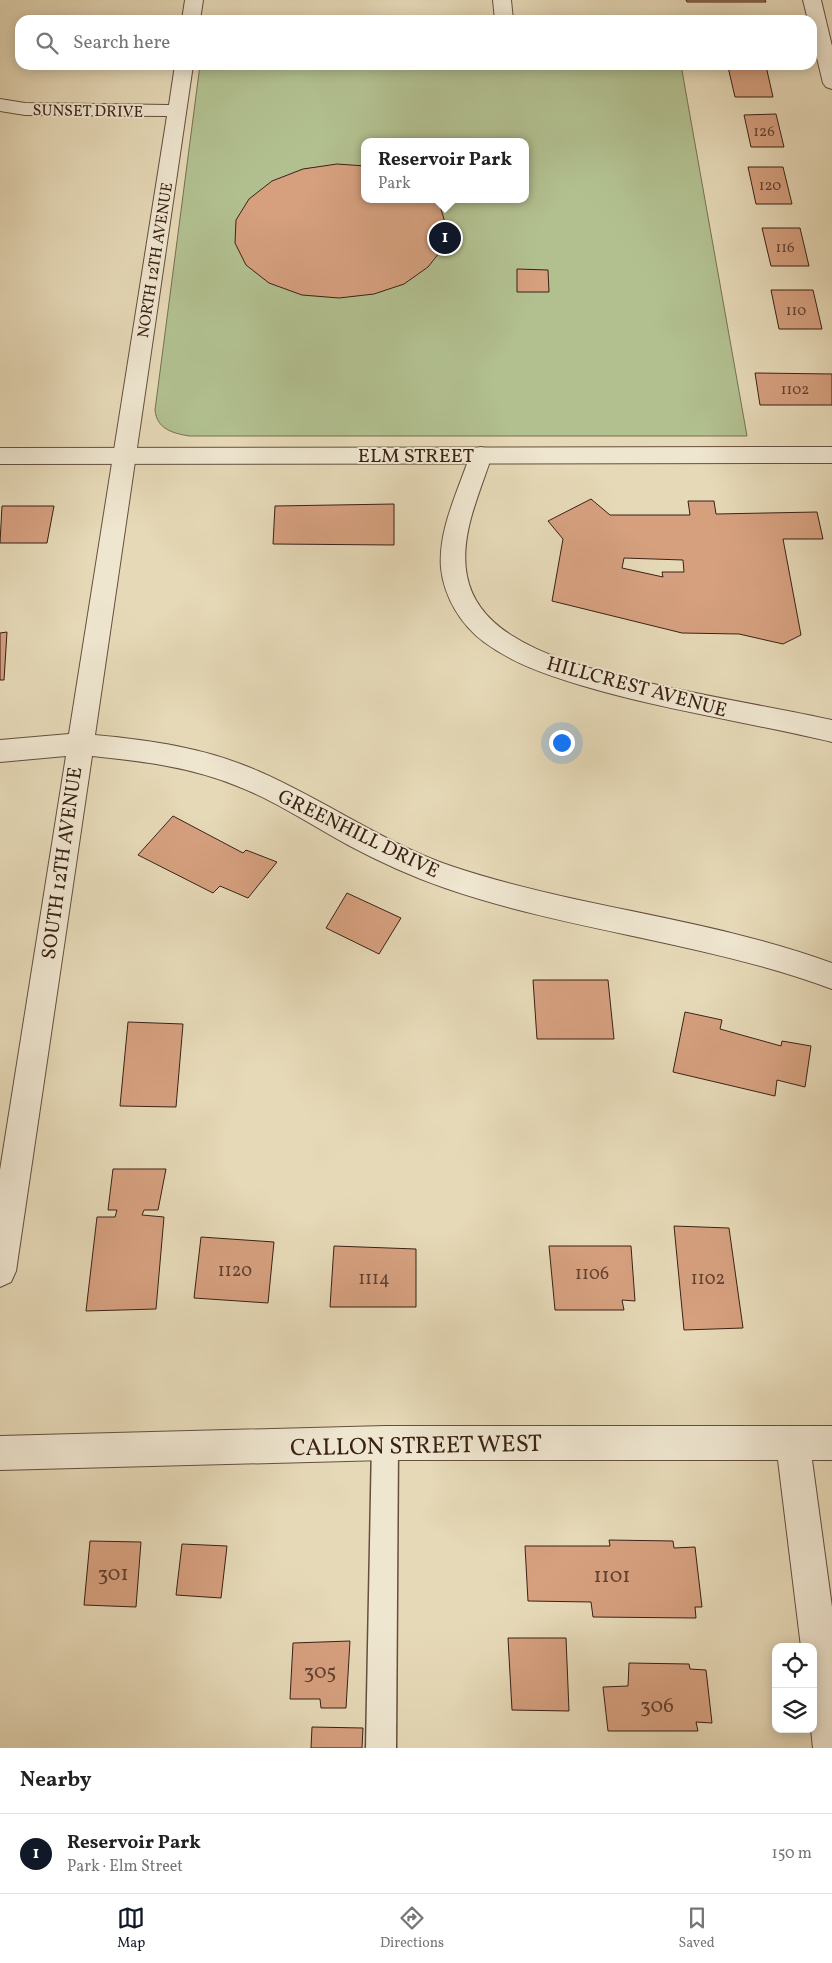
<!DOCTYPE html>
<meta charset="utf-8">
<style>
body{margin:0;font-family:Vollkorn,serif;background:#f6f6f6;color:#222}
.controls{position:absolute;right:15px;bottom:15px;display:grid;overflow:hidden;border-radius:10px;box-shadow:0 2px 12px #0003}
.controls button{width:45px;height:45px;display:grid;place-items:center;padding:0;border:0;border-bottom:1px solid #e0e0e0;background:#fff;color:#222;font:25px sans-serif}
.you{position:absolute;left:561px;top:742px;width:18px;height:18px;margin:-12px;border:4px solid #fff;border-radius:50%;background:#1a73e8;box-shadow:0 0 0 8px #1a73e833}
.badge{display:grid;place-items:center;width:32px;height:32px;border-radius:50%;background:#111827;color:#fff;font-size:16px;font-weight:700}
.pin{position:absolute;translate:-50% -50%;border:2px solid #fff;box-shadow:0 1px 5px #0006}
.popup{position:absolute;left:361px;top:138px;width:168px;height:65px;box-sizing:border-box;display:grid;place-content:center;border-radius:10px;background:#fff;filter:drop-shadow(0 1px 4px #0005);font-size:16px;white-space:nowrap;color:#767676}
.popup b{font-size:19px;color:#222}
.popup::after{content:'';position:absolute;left:50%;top:100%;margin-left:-10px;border:10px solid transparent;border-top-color:#fff}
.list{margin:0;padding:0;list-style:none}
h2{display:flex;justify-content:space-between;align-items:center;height:65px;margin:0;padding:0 20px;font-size:21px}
h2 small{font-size:16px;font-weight:400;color:#767676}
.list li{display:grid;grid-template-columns:32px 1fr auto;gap:15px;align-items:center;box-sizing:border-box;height:80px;padding:0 20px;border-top:1px solid #e0e0e0}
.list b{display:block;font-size:19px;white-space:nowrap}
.list p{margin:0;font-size:16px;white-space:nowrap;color:#767676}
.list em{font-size:16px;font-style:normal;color:#767676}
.icon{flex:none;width:28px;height:28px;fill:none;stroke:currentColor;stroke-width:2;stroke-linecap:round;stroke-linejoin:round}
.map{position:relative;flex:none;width:832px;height:1748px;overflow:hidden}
.search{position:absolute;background:#fff;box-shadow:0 2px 12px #0003;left:15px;right:15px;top:15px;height:55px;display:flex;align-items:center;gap:12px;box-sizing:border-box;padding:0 18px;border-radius:15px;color:#767676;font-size:19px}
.sheet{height:145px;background:#fff}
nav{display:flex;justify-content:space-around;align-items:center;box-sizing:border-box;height:70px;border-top:1px solid #e0e0e0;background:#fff;font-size:14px;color:#767676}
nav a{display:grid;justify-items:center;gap:2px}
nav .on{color:#111827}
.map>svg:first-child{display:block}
.green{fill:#b2c090;stroke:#767052;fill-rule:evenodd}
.building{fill:#d6a07f;stroke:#3a2115;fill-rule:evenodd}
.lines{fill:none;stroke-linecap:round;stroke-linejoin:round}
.service-casing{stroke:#654f3e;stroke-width:3}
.minor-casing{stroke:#654f3e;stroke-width:2}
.tertiary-casing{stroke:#654f3e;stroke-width:2}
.service{fill:#efe6d0;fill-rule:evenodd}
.minor{fill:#efe6d0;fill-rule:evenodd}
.tertiary{fill:#efe6d0;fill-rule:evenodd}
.labels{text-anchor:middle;stroke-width:4;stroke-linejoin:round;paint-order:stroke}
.far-number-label{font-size:15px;fill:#614130}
.far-street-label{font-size:16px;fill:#3a2115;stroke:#efe6d0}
.number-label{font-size:18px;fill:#614130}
.street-label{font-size:20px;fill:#3a2115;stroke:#efe6d0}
.near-number-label{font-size:21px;fill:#614130}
.near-street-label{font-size:24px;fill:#3a2115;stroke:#efe6d0}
</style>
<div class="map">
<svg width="832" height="1748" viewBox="0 0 832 1748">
<rect width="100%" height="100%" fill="#e6d9b7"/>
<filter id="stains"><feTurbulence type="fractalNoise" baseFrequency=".004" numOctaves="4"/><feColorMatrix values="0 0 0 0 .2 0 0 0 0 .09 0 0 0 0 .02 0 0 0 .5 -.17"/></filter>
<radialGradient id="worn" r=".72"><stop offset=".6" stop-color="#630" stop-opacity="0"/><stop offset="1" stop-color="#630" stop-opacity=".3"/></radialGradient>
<path class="green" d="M200,65H681L747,436H189C172,433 157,429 155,410ZM365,142H525V199H365Z"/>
<path class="building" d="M686,0H765L766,2H687Z
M766,66L773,97H735L728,67Z
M776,114L784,147H751L744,115Z
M337,164L365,166V199H434L440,206L446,226L443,248L428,267L404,284L374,294L339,298L302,295L269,283L246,265L235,243L236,220L249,199L272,181L303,169Z
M748,167H783L792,204H756Z
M762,228H800L809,266H771Z
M517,269L548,270L549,292H517Z
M771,290H813L822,329H779Z
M755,373L832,374V405H760Z
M591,499L610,515H690L688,501H714L716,514L817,512L823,539H783L801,635L783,644L739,634L682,633L552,601L563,539L548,521ZM624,558L683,560L684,572H662L663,577L622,568Z
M394,504V545L273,544L275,506Z
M2,506H54L47,543H0Z
M7,632L4,680H0V633Z
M173,816L243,853L246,850L277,862L248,898L220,886L213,893L138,855Z
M347,893L401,918L379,954L326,928Z
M533,980H608L614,1039H537Z
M685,1012L722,1020L720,1029L781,1046L782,1041L811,1046L805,1087L777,1080L775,1096L673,1072Z
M128,1022L183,1024L176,1107L120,1106Z
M113,1169H166L158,1210H144L142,1215L164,1217L156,1309L86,1311L97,1217H115L117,1210H108Z
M674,1226L729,1228L743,1328L684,1330Z
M201,1237L274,1242L268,1303L194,1298Z
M334,1246L416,1249V1307H330Z
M549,1246H631L635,1301L622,1300L624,1310H555Z
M609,1540L673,1541L674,1548L695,1547L702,1607H695L696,1618L593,1617L591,1602L528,1601L525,1546H610Z
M90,1541L141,1542L136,1607L84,1605Z
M182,1544L227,1546L221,1598L176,1595Z
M508,1638H566L569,1711L512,1710Z
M350,1641L346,1708H321L320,1699H290L293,1643Z
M629,1663L689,1664L690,1669L706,1670L712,1723L696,1722L698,1731H608L603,1687L628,1686Z
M312,1727L363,1728L362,1748H311Z"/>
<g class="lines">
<defs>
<path id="service" d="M385,1430L394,1434L398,1443L396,1748H366L372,1443L376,1434Z"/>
<path id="minor" d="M185,0H203L200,20H182Z
M493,0H511L513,20H495Z
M803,0H821L832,46V89L826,87L823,83L812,37V20H808Z
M175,65H193L95,735C150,740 206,748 258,771C325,800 385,844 454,867C578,908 709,918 832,963V989C706,942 573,932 445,888C413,877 378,861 348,845C311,825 276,801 237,786C191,767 141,761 92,756L16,1271L11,1282L0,1287V1170L66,756L0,762V740L69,734L167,116L25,115L0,111V99L25,103L169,105Z
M481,447L489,449L492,455C480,493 459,535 467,576C472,602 489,621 511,635C544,656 583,667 620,676C690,694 762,705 832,720V742C748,722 663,710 580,685C547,675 512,663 484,642C461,625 444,597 441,568C438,530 458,491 470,455L473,449Z
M385,1426H832V1460H812L832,1607V1748H813L811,1729H813V1647H801L778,1460H385L0,1470V1436Z"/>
<path id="tertiary" d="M832,447V463L0,464V448Z"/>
</defs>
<use href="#service" class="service-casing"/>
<use href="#minor" class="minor-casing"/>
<use href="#tertiary" class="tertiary-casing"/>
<use href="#service" class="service"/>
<use href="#minor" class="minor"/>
<use href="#tertiary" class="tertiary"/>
</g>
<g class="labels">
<g class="far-number-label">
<text x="764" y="136">126</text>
<text x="770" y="190">120</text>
<text x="785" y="252">116</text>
<text x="796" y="315">110</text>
<text x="795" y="394">1102</text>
</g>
<g class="far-street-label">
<text transform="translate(88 110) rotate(1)" y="6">SUNSET DRIVE</text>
<text transform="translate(154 260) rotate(-81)" y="6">NORTH 12TH AVENUE</text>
</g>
<g class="number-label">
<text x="235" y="1276">1120</text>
<text x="592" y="1279">1106</text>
<text x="374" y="1284">1114</text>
<text x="708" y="1284">1102</text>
</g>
<g class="street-label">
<text x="416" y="462">ELM STREET</text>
<text transform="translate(637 686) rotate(15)" y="7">HILLCREST AVENUE</text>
<text transform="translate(359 833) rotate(26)" y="7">GREENHILL DRIVE</text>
<text transform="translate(61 863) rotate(-82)" y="7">SOUTH 12TH AVENUE</text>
</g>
<g class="near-number-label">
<text x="113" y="1580">301</text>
<text x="612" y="1582">1101</text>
<text x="320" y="1678">305</text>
<text x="657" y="1712">306</text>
</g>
<g class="near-street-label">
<text transform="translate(416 1445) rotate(-1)" y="8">CALLON STREET WEST</text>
</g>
</g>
<rect width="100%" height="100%" filter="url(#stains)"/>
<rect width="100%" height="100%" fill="url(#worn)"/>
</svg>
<div class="controls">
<button><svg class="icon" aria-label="locate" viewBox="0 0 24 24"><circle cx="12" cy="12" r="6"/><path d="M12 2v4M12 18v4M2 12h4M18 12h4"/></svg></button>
<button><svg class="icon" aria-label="layers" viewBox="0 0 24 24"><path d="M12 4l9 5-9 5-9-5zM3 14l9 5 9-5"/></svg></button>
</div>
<div class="you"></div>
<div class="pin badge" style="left:445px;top:238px">1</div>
<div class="popup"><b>Reservoir Park</b>Park</div>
<div class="search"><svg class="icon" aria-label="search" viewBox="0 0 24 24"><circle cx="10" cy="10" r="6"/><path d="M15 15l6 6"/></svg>Search here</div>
</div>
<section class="sheet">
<h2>Nearby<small></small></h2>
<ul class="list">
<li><span class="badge">1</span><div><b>Reservoir Park</b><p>Park · Elm Street</p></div><em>150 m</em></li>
</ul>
</section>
<nav>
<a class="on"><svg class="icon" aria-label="map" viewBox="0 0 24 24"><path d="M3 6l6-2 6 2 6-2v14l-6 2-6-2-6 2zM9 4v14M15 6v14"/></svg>Map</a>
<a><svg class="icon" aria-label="directions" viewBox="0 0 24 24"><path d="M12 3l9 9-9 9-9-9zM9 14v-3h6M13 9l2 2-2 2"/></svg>Directions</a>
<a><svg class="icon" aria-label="saved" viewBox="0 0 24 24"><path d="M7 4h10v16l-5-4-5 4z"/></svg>Saved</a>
</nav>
